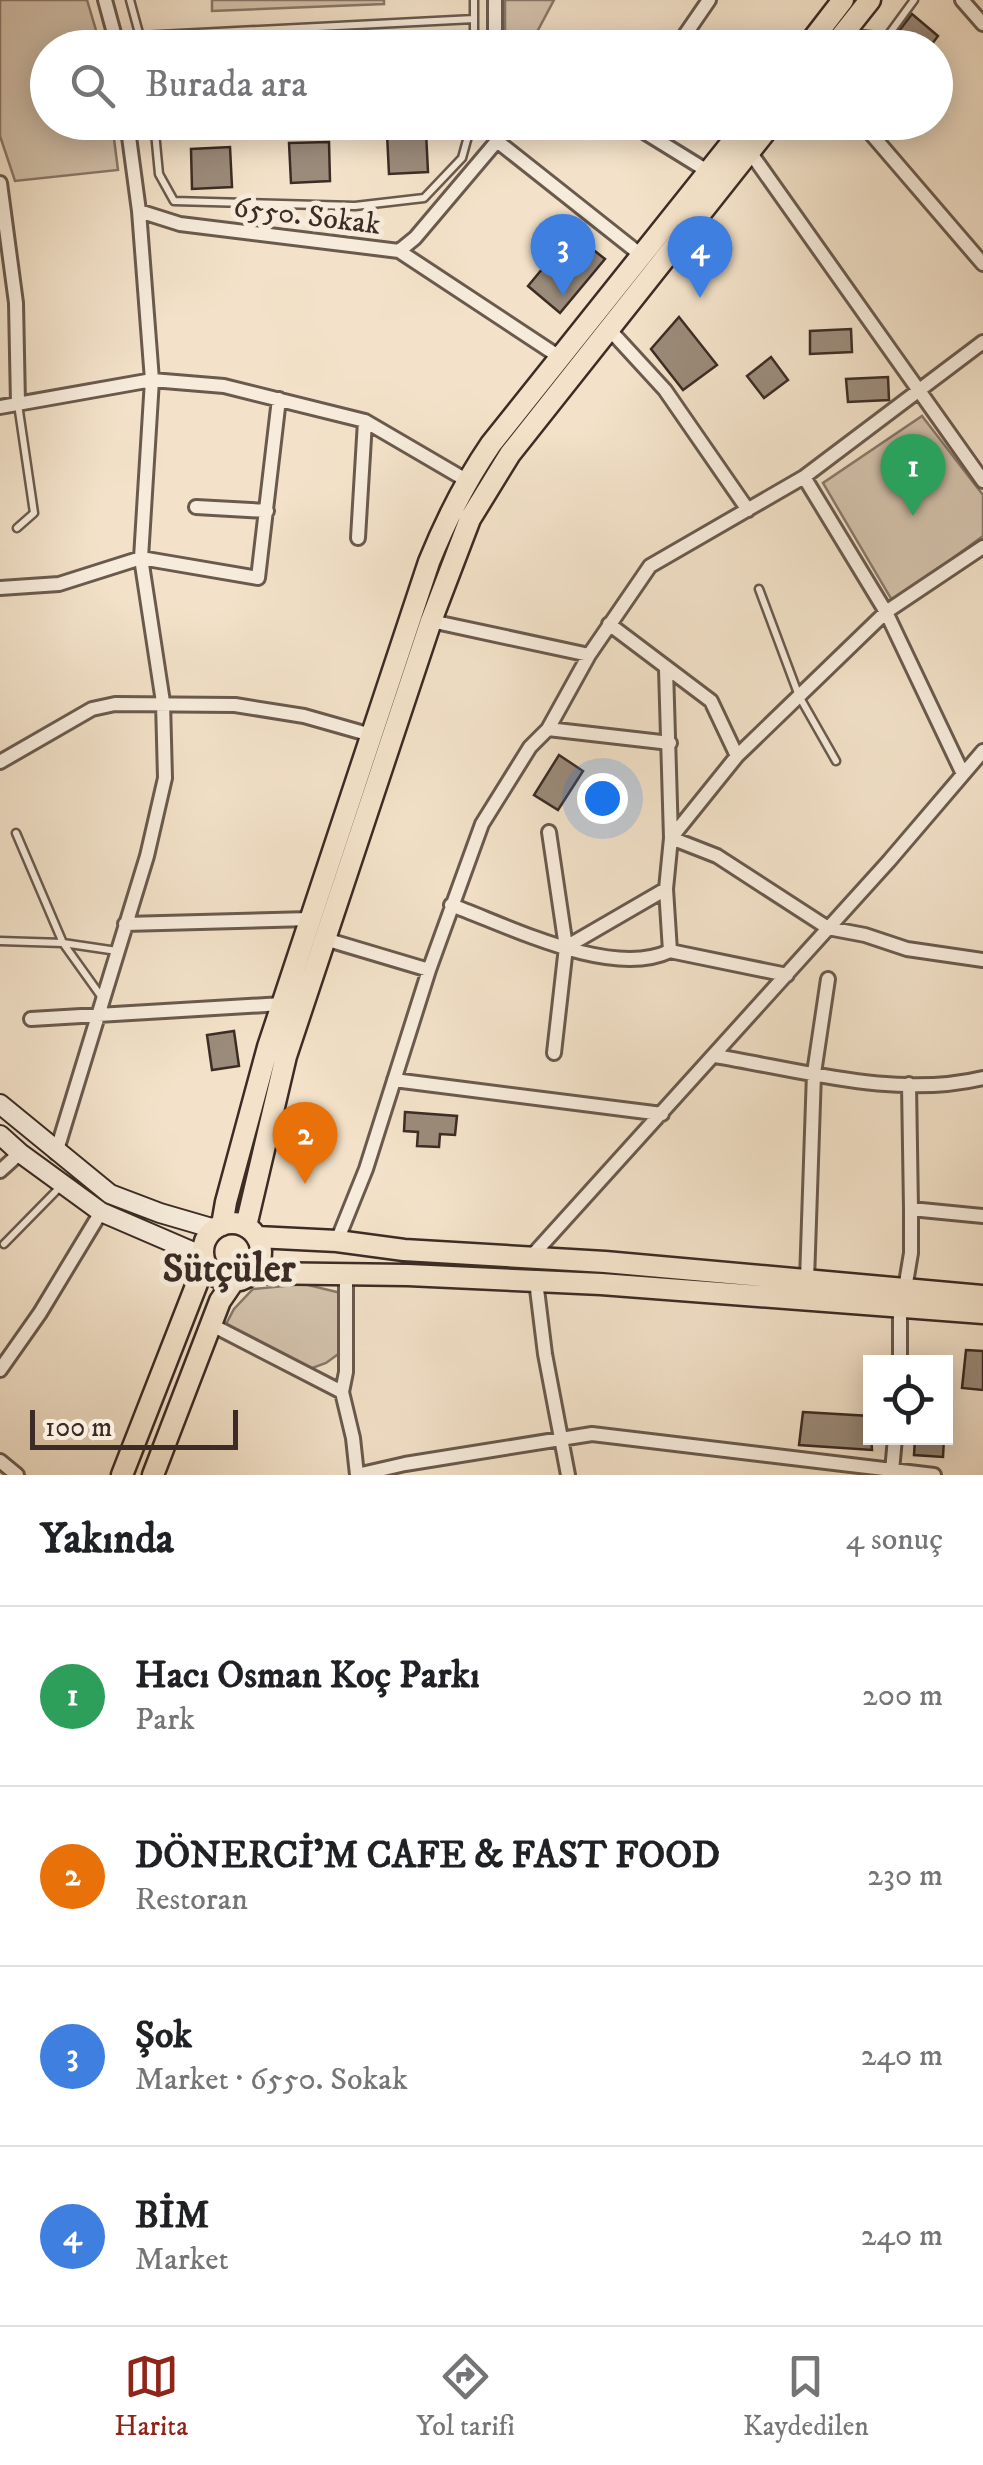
<!DOCTYPE html>
<html lang="tr">
<meta charset="utf-8">
<style>
body{margin:0;font-family:"IM FELL DW Pica",serif;background:#f6f6f6;color:#202124}
.controls{position:absolute;right:30px;bottom:30px;display:grid;overflow:hidden;border-radius:0px;box-shadow:0 5px 25px #0003}
.controls button{width:90px;height:90px;display:grid;place-items:center;padding:0;border:0;border-bottom:2px solid #e0e0e0;background:#fff;color:#202124;font:50px sans-serif}
.scale{position:absolute;left:30px;bottom:25px;width:208px;box-sizing:border-box;padding-left:10px;border:5px solid #3c2c25;border-top:0;font-size:28px;line-height:35px;white-space:nowrap;color:#3c2c25;-webkit-text-stroke:8px #f7ecdc;paint-order:stroke}
.you{position:absolute;left:602px;top:798px;width:35px;height:35px;margin:-25px;border:8px solid #fff;border-radius:50%;background:#1a73e8;box-shadow:0 0 0 15px #1a73e833}
.badge{display:grid;place-items:center;width:65px;height:65px;border-radius:50%;background:#8f2418;color:#fff;font-size:32px;font-weight:700}
.pin{position:absolute;translate:-50% -82px;filter:drop-shadow(0 2px 5px #0008)}
.pin::after{content:'';position:absolute;top:52px;width:35px;height:30px;background:inherit;clip-path:polygon(0 0,100% 0,50% 100%)}
.list{margin:0;padding:0;list-style:none}
h2{display:flex;justify-content:space-between;align-items:center;height:130px;margin:0;padding:0 40px;font-size:42px}
h2 small{font-size:32px;font-weight:400;color:#757577}
.list li{display:grid;grid-template-columns:65px 1fr auto;gap:30px;align-items:center;box-sizing:border-box;height:180px;padding:0 40px;border-top:2px solid #e0e0e0}
.list b{display:block;font-size:38px;white-space:nowrap}
.list p{margin:0;font-size:32px;white-space:nowrap;color:#757577}
.list em{font-size:32px;font-style:normal;color:#757577}
.icon{flex:none;width:55px;height:55px;fill:none;stroke:currentColor;stroke-width:2;stroke-linecap:round;stroke-linejoin:round}
.map{position:relative;flex:none;width:983px;height:1475px;overflow:hidden}
.search{position:absolute;background:#fff;box-shadow:0 5px 25px #0003;left:30px;right:30px;top:30px;height:110px;display:flex;align-items:center;gap:25px;box-sizing:border-box;padding:0 35px;border-radius:55px;color:#757577;font-size:38px}
.sheet{height:850px;background:#fff}
nav{display:flex;justify-content:space-around;align-items:center;box-sizing:border-box;height:140px;border-top:2px solid #e0e0e0;background:#fff;font-size:28px;color:#757577}
nav a{display:grid;justify-items:center;gap:5px}
nav .on{color:#8f2418}
.map>svg:first-child{display:block}
.green{fill:#d4c3ad;stroke:#887869;stroke-width:2.5}
.building{fill:#9b8b7a;stroke:#3c2c25;stroke-width:2.5}
.lines{fill:none;stroke-linecap:round;stroke-linejoin:round}
.service-casing{stroke:#6a5a4e;stroke-width:11}
.minor-casing{stroke:#6a5a4e;stroke-width:18}
.secondary-casing{stroke:#3c2c25;stroke-width:22}
.primary-casing{stroke:#3c2c25;stroke-width:25}
.service{stroke:#f7ecdc;stroke-width:6}
.minor{stroke:#f7ecdc;stroke-width:12}
.secondary{stroke:#f7ecdc;stroke-width:18}
.primary{stroke:#f3e2c9;stroke-width:20}
.labels{text-anchor:middle;stroke-width:10;stroke-linejoin:round;paint-order:stroke}
.street-label{font-size:30px;fill:#3c2c25;stroke:#f7ecdc}
.district-label{font-size:40px;font-weight:bold;fill:#3c2c25;stroke:#f7ecdc}
</style>
<div class="map">
<svg width="983" height="1475" viewBox="0 0 983 1475">
<rect width="100%" height="100%" fill="#f3e2c9"/>
<filter id="stains"><feTurbulence type="fractalNoise" baseFrequency=".002" numOctaves="4"/><feColorMatrix values="0 0 0 0 .2 0 0 0 0 .09 0 0 0 0 .02 0 0 0 .5 -.17"/></filter>
<radialGradient id="worn" r=".72"><stop offset=".6" stop-color="#630" stop-opacity="0"/><stop offset="1" stop-color="#630" stop-opacity=".3"/></radialGradient>
<path class="green" d="M0,0H87L101,47L48,48V122L112,123L118,170L15,181L0,136Z
M212,0H384V4L212,11Z
M505,0H554L529,47H505Z
M922,416L983,495V536L893,602L823,483Z
M304,1284L341,1293V1352L326,1363L307,1370L225,1326L234,1309L253,1289Z"/>
<path class="building" d="M912,14L938,36L929,48H894L889,44Z
M426,132L428,172L389,174L387,134Z
M329,142L330,181L291,183L289,143Z
M230,147L232,187L192,189L191,149Z
M572,233L605,259L560,313L528,286Z
M679,317L717,365L683,390L651,349Z
M851,329L852,352L810,354V331Z
M771,357L788,380L764,398L747,376Z
M888,377L889,400L848,402L846,379Z
M559,755L583,771L558,810L534,795Z
M234,1031L239,1066L212,1070L207,1035Z
M405,1112L457,1116L455,1135L440,1134L439,1147L417,1146L418,1132L404,1131Z
M966,1350L983,1351V1390L962,1388Z
M803,1412L870,1416L872,1450L799,1445Z
M915,1438H944L943,1457L914,1455Z"/>
<g class="lines">
<defs>
<path id="service" d="M130,0L143,48
M850,33L887,37L914,0
M118,45L140,36L474,19
M474,48V0
M154,122L159,174L174,201L355,206L424,198L462,158L472,122
M17,528L34,513L18,404
M759,589L799,696L836,761
M16,833L63,943L103,999
M0,941L63,943L117,951
M4,1244L62,1185"/>
<path id="minor" d="M105,0L118,48
M962,0L983,24
M495,48V0
M676,48L709,0
M496,122L497,141L641,255
M628,122L709,172
M861,122L983,264
M750,152L983,481
M0,183L16,303L18,404
M139,211L180,224L399,251L558,356
M399,251L415,238L497,141
M609,329L665,390L748,510
M0,407L152,380L224,386L365,421L466,480
M804,477L886,612L963,774
M196,507L267,511
M358,538L365,421
M0,588L59,584L141,558L258,578L279,399
M431,621L589,655
M609,624L711,701L737,756
M666,669L671,838L717,856L828,928L865,935L907,949L983,960
M548,729L670,743
M0,762L92,709L115,704L235,705L304,716L371,735
M549,832L566,947L554,1053
M451,905C509,926 611,979 670,951
M125,924L310,919
M325,939L429,970
M566,947L666,889
M787,975L670,951L666,889L671,838L737,756L886,612L983,547
M31,1019L282,1004
M715,1056C801,1070 896,1099 983,1078
M394,1080L662,1114
M909,1084L911,1209L983,1216
M56,1153L147,856L165,778L163,702L141,558L152,380L139,211L127,122
M0,1171L20,1153
M337,1241L366,1169L429,970L482,824L530,747L548,729L589,655L650,566L804,477L983,342
M530,1258L889,861L983,751
M807,1280L814,1073L828,979
M536,1281L545,1354L568,1475
M905,1289L911,1253V1209
M900,1307V1362
M210,1324L342,1392L353,1438L357,1475
M0,1370L40,1313L101,1212
M342,1392L346,1372V1275
M0,1461L17,1475
M892,1471L895,1438
M357,1475L405,1464L592,1434L934,1475"/>
<path id="secondary" d="M0,1104L110,1194L160,1213L215,1229
M0,1135L20,1153L101,1212L203,1256"/>
<path id="primary" d="M806,48L843,0
M832,48L870,0
M203 1252a29 29 0 1 1 58 0a29 29 0 1 1-58 0Z
M222,1225L226,1202L268,1047L429,562C446,520 465,482 491,444L748,122
M246,1226L286,1056L431,621L470,519L510,454L773,122
M257,1237L337,1241L404,1250L605,1262L983,1296
M253,1273L408,1275L601,1284L983,1313
M122,1475L205,1263
M153,1475L220,1301L233,1282"/>
</defs>
<use href="#service" class="service-casing"/>
<use href="#minor" class="minor-casing"/>
<use href="#secondary" class="secondary-casing"/>
<use href="#primary" class="primary-casing"/>
<use href="#service" class="service"/>
<use href="#minor" class="minor"/>
<use href="#secondary" class="secondary"/>
<use href="#primary" class="primary"/>
</g>
<g class="labels">
<g class="street-label">
<text transform="translate(307 215) rotate(7)" y="10">6550. Sokak</text>
</g>
<g class="district-label">
<text x="229" y="1281">Sütçüler</text>
</g>
</g>
<rect width="100%" height="100%" filter="url(#stains)"/>
<rect width="100%" height="100%" fill="url(#worn)"/>
</svg>
<div class="controls">
<button><svg class="icon" aria-label="locate" viewBox="0 0 24 24"><circle cx="12" cy="12" r="6"/><path d="M12 2v4M12 18v4M2 12h4M18 12h4"/></svg></button>
</div>
<div class="scale">100 m</div>
<div class="you"></div>
<div class="pin badge" style="left:913px;top:516px;background:#2e9e5b">1</div>
<div class="pin badge" style="left:305px;top:1184px;background:#e8710a">2</div>
<div class="pin badge" style="left:563px;top:296px;background:#3f7fe0">3</div>
<div class="pin badge" style="left:700px;top:298px;background:#3f7fe0">4</div>
<div class="search"><svg class="icon" aria-label="search" viewBox="0 0 24 24"><circle cx="10" cy="10" r="6"/><path d="M15 15l6 6"/></svg>Burada ara</div>
</div>
<section class="sheet">
<h2>Yakında<small>4 sonuç</small></h2>
<ul class="list">
<li><span class="badge" style="background:#2e9e5b">1</span><div><b>Hacı Osman Koç Parkı</b><p>Park</p></div><em>200 m</em></li>
<li><span class="badge" style="background:#e8710a">2</span><div><b>DÖNERCİ'M CAFE &amp; FAST FOOD</b><p>Restoran</p></div><em>230 m</em></li>
<li><span class="badge" style="background:#3f7fe0">3</span><div><b>Şok</b><p>Market · 6550. Sokak</p></div><em>240 m</em></li>
<li><span class="badge" style="background:#3f7fe0">4</span><div><b>BİM</b><p>Market</p></div><em>240 m</em></li>
</ul>
</section>
<nav>
<a class="on"><svg class="icon" aria-label="map" viewBox="0 0 24 24"><path d="M3 6l6-2 6 2 6-2v14l-6 2-6-2-6 2zM9 4v14M15 6v14"/></svg>Harita</a>
<a><svg class="icon" aria-label="directions" viewBox="0 0 24 24"><path d="M12 3l9 9-9 9-9-9zM9 14v-3h6M13 9l2 2-2 2"/></svg>Yol tarifi</a>
<a><svg class="icon" aria-label="saved" viewBox="0 0 24 24"><path d="M7 4h10v16l-5-4-5 4z"/></svg>Kaydedilen</a>
</nav>
